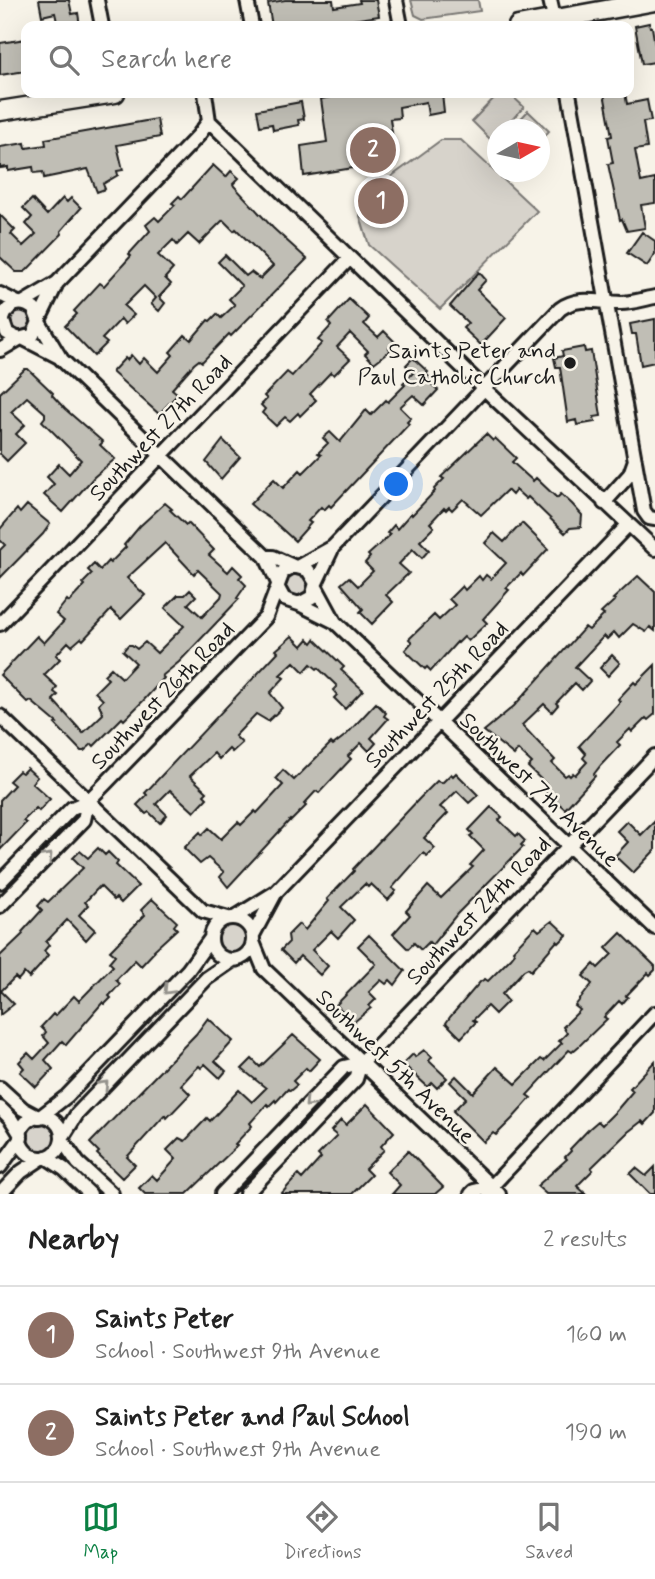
<!DOCTYPE html>
<meta charset="utf-8">
<style>
body{margin:0;font-family:Mynerve,sans-serif;background:#f6f6f6;color:#222}
.compass{position:absolute;left:487px;top:119px;width:63px;height:63px;border-radius:50%;background:#fff;box-shadow:0 7px 28px #0002;rotate:81deg}
.you{position:absolute;left:397px;top:485px;width:24px;height:24px;margin:-18px;border:5px solid #fff;border-radius:50%;background:#1a73e8;box-shadow:0 0 0 10px #1a73e833}
.badge{display:grid;place-items:center;width:46px;height:46px;border-radius:50%;background:#0b8043;color:#fff;font-size:23px;font-weight:700}
.pin{position:absolute;translate:-50% -50%;border:4px solid #fff;box-shadow:0 2px 7px #0006}
.list{margin:0;padding:0;list-style:none}
h2{display:flex;justify-content:space-between;align-items:center;height:91px;margin:0;padding:0 28px;font-size:30px}
h2 small{font-size:23px;font-weight:400;color:#767676}
.list li{display:grid;grid-template-columns:46px 1fr auto;gap:21px;align-items:center;box-sizing:border-box;height:98px;padding:0 28px;border-top:2px solid #e0e0e0}
.list b{display:block;font-size:26px;white-space:nowrap}
.list p{margin:0;font-size:23px;white-space:nowrap;color:#767676}
.list em{font-size:23px;font-style:normal;color:#767676}
.icon{flex:none;width:38px;height:38px;fill:none;stroke:currentColor;stroke-width:2;stroke-linecap:round;stroke-linejoin:round}
.map{position:relative;flex:none;width:655px;height:1194px;overflow:hidden}
.search{position:absolute;background:#fff;box-shadow:0 7px 28px #0002;left:21px;right:21px;top:21px;height:77px;display:flex;align-items:center;gap:18px;box-sizing:border-box;padding:0 24px;border-radius:14px;color:#767676;font-size:26px}
.sheet{height:287px;background:#fff}
nav{display:flex;justify-content:space-around;align-items:center;box-sizing:border-box;height:98px;border-top:2px solid #e0e0e0;background:#fff;font-size:19px;color:#767676}
nav a{display:grid;justify-items:center;gap:4px}
nav .on{color:#0b8043}
.map>svg:first-child{display:block}
.green{fill:#d7d3cb;stroke:#7a7874;stroke-width:2}
.building{fill:#c0beb5;stroke:#1c1c1c;stroke-width:2;fill-rule:evenodd}
.lines{fill:none;stroke-linecap:round;stroke-linejoin:round}
.street-casing{stroke:#1c1c1c;stroke-width:18}
.secondary-casing{stroke:#1c1c1c;stroke-width:23}
.street{stroke:#f7f3e8;stroke-width:12}
.secondary{stroke:#f7f3e8;stroke-width:18}
.oneway{stroke:#94928c}
.poi-dot{fill:#1c1c1c;stroke:#f7f3e8;stroke-width:2.5}
.labels{text-anchor:middle;stroke-width:5;stroke-linejoin:round;paint-order:stroke}
.poi-label{font-size:23px;fill:#1c1c1c;stroke:#f7f3e8;text-anchor:end}
.street-label{font-size:23px;fill:#1c1c1c;stroke:#f7f3e8}
</style>
<div class="map">
<svg width="655" height="1194" viewBox="0 0 655 1194">
<rect width="100%" height="100%" fill="#f7f3e8"/>
<filter id="ink" filterUnits="userSpaceOnUse"><feTurbulence type="fractalNoise" baseFrequency=".0143" numOctaves="2"/><feDisplacementMap in="SourceGraphic" scale="14" xChannelSelector="R" yChannelSelector="G"/><feConvolveMatrix kernelMatrix="1 2 1 2 8 2 1 2 1" color-interpolation-filters="sRGB"/></filter>
<g filter="url(#ink)">
<path class="green" d="M411,0H478L480,11L423,19L415,15Z
M499,93H509L524,107L503,129L498,130L497,135L492,141L472,121Z
M528,111L549,131L540,141V130L511,129Z
M441,140H461L537,211L440,309L369,245L360,216L366,195Z
M9 321a12 12 0 1 1 24 0a12 12 0 1 1-24 0Z
M285 585a12 12 0 1 1 24 0a12 12 0 1 1-24 0Z
M218 938a14 14 0 1 1 28 0a14 14 0 1 1-28 0Z
M27 1137a14 14 0 1 1 28 0a14 14 0 1 1-28 0Z"/>
<path class="building" d="M39,0H69L72,14L78,13L80,26H58L55,13L42,16Z
M285,0H333L334,7L360,3L359,0H376L379,16L313,26H272L268,3Z
M649,23L650,27H652L655,45V62L642,64L635,26Z
M26,39V71L0,75V43Z
M335,93H442L444,112L428,115L426,102L399,107L400,118L390,119L396,161L304,176L301,146L327,142L321,99L336,96Z
M604,93H625L627,104L647,100L651,121L643,122L647,148L635,150L641,182L655,179V203L641,205L645,228L627,231L622,219L620,220L608,164L613,163L608,137L612,136Z
M301,102L304,119L298,120L299,125L273,130L272,124L260,126L257,110Z
M157,119L160,137L117,145L123,170L117,171L118,175L103,184L105,189L97,192L88,169L44,178L43,172L34,173L33,167L8,171V167L0,168V147L25,143L26,148L46,145L45,139Z
M213,165L226,177L231,171L239,178L233,184L234,186L273,228L307,259L231,336L229,334L202,362L199,360L194,364L172,389L178,394L159,414L112,372L125,358L127,360L131,355L139,364L144,358L158,372L173,355L170,352L185,335L191,340L208,320L210,321L217,314L221,318L235,305L229,299L242,286L218,262L225,255L246,276L251,272L260,279L273,266L236,229L234,231L223,220L199,244L188,234L177,245L173,240L158,255L173,269L165,278L171,284L159,297L165,303L159,311L151,304L156,298L144,286L124,306L134,315L125,324L121,319L102,339L107,343L94,356L65,326L77,314L74,311L100,283L104,286L131,256L129,254L150,231L146,225L155,217L159,221L175,205L172,203L179,196L182,199Z
M63,198L67,202L71,198L81,208L61,231L62,234L27,270L24,272H16L0,257V215L15,230L11,234L23,246L36,234L26,224L32,217L23,208L32,199L47,215Z
M642,232L655,241V254L647,266L627,253Z
M479,272L486,280L477,290L506,318L481,345L463,328L468,323L450,306Z
M349,299L369,318L364,324L378,337L384,331L395,342L389,348L391,350L374,363L365,354L368,351L350,333L337,347L350,359L334,375L331,372L310,394L316,400L300,416L298,413L290,421L285,417L276,426L262,413L265,409L261,405L267,399L264,396L287,372L292,376L322,343L318,340L331,326L328,322Z
M655,319V362L641,365L636,334H632L630,324Z
M584,347L585,352L591,351L601,416L594,417L595,422L577,425L576,420L568,422L560,367H556L554,358L563,356L562,351Z
M413,358L428,372L426,374L432,380L429,382L438,390L424,405L413,395L400,407L411,418L407,422L409,424L331,507L329,505L324,510L321,507L308,521L311,523L295,541L272,520L258,511L250,504L274,479L283,488L300,470L303,473L321,455L318,453L328,443L323,438L330,432L340,442L366,410L371,415L386,400L388,402L405,385L403,383L413,373L406,365Z
M25,369H28L53,393L52,395L65,409L103,442L100,445L115,459L94,477L63,512L44,495L54,484L47,477L59,464L69,474L81,460L42,421L45,417V413L27,397L11,412L25,425L16,434L25,443L7,461L0,454V393Z
M486,434L493,441L495,438L516,458L512,462L533,481L536,478L557,498L561,494L572,504L582,515L581,527L570,528L565,533L528,497L526,499L516,490L512,495L507,490L481,515L463,499L452,510L449,507L446,510L444,508L430,523L434,527L420,541L429,550L422,558L413,549L399,564L409,573L386,595L393,602L372,624L360,612L363,609L341,584L349,577L358,586L373,571L365,563L370,557L368,555L390,535L387,533L394,525L397,529L411,513L412,515L435,491L434,489L444,479L441,477Z
M223,440L240,457L221,479L206,462Z
M165,503L172,509L170,510L186,525L188,523L214,550L209,555L228,572L233,566L242,575L239,578L246,585L237,598L239,599L179,662L162,676L164,678L143,701L124,720L122,718L94,746L92,744L84,751H81L55,724L57,723L31,701L28,703L0,675L37,636L44,643L64,621L56,614L67,600L69,602L85,585L83,583L92,574L88,570L94,564L100,570L108,561L110,563L126,547L124,545L140,526ZM165,543L194,574L198,570L222,593L221,597L202,617L188,604L196,596L190,590L185,595H178L165,608L184,626L157,653L145,642L137,649L132,645H128L123,651L136,663L122,678L111,668L104,675L108,679L95,692L103,700L99,704L103,714L83,733L53,700L58,695L54,692L57,687L44,675L60,659L56,655L68,642L72,646L81,638L83,640L111,610L121,619L145,595L127,578Z
M27,505L50,524L43,534L0,578V550L5,545L0,540V529L17,509L20,513Z
M522,523L548,549L523,576L521,573L506,588L509,590L483,619L487,623L468,641L464,637L458,643L457,642L431,671L427,667L425,669L405,650L412,642L409,639L434,615L439,620L455,605L449,599L462,586L465,590L479,576L482,580L486,575L491,579L506,563L485,543L494,533L504,542Z
M638,576L655,592V631L650,627L646,632L633,624L619,638L614,632L607,639L604,636L575,667L590,681L582,690L575,683L556,703L558,705L552,712L544,704L522,725L555,760L552,763L565,776L568,774L570,776L573,773L575,775L587,762L583,758L586,754L579,746L620,702L618,699L634,682L636,684L655,665V714L648,720L646,718L632,732L630,729L617,742L620,745L601,765L594,774L595,776L565,809L545,791L549,787L528,767L532,763L518,750L514,755L484,731L514,706L585,627L589,630L604,615L601,613L615,600L613,599Z
M292,636L302,646L308,639L312,643L315,639L344,667L341,670L363,690L345,709L334,698L337,695L333,690L337,686L318,668L317,669L311,664L304,672L294,662L280,675L284,678L270,693L282,708L268,721L256,714L235,736L242,743L232,752L229,749L219,759L214,753L190,776L207,792L204,795L207,798L194,812L170,790L156,804L167,815L160,823L149,812L146,814L137,805L147,795L145,793L278,652L276,650Z
M612,655L620,663L608,676L600,668Z
M376,703L386,713L384,716L388,719L371,738L376,743L369,751L361,743L348,756L351,759L319,793L316,791L304,804L306,806L291,821L290,820L228,887L220,877L224,872L208,858L200,864L184,848L200,832L202,835L209,828L221,839L238,822L241,825L255,811L257,813L283,785L276,778L283,770L294,780L331,743L333,745L346,735Z
M27,768L37,777L32,783L50,799L39,811L36,808L23,821L26,823L0,850V800L14,785L9,781L19,771L22,773Z
M456,773L478,795L469,803L457,791L440,807L448,813L424,838L435,848L427,856L423,853L392,888L396,891L388,900L371,884L368,887L365,884L341,907L354,920L338,938L331,931L312,950L328,966L320,975L300,956L294,963L281,950L289,942L288,935L299,924L305,930L329,901L327,899L354,871L353,869L420,798L437,781L442,783L451,774L453,776Z
M491,807L502,817L499,820L516,836L518,834L525,841L521,845L523,847L457,914L432,945L429,942L421,950L414,943L408,949L393,934L410,915L406,911L428,886L441,898L473,867L470,865L484,850L470,836L473,834L469,830Z
M627,821L641,835L655,821V850L633,873L615,856L628,842L617,831Z
M98,848L105,855L108,852L118,862L116,865L138,886L121,903L116,898L114,900L100,886L85,902L88,905L79,915L95,930L86,940L67,920L46,942L49,945L44,951L48,955L38,968L29,978L24,973L18,980L15,977L1,991L14,1004L0,1015V956L23,934L22,932L42,910L38,906L44,899L48,902L83,868L73,858L80,851L88,858Z
M152,899L177,922L174,926L177,929L154,950L155,951L141,966L135,960L116,980L120,984L109,996L111,998L105,1004L103,1002L66,1045L62,1041L45,1060L53,1069L36,1087L20,1072L24,1068L19,1062L28,1053L34,1059L49,1043L43,1036L46,1032L41,1027L53,1014L55,1016L74,996L79,1001L113,966L109,962L115,955L110,951L145,915L141,910Z
M552,921L567,935L559,943L557,941L531,971L528,968L524,970L502,994L508,1001L495,1014L487,1006L473,1020L476,1022L461,1038L446,1023L450,1017L480,982L485,979L488,981L511,958L515,953L513,950L535,927L539,931Z
M621,933L655,966V970L650,975L648,973L626,996L628,997L622,1004L619,1001L604,1017L607,1019L579,1046L572,1052L569,1050L527,1095L531,1098L512,1119L496,1135L493,1133L484,1142L453,1111L466,1098L450,1082L456,1076L473,1093L497,1067L516,1084L541,1059L544,1061L562,1043L559,1041L567,1033L563,1027L580,1010L575,1006L592,984L583,976L594,964L598,968L612,954L606,948Z
M369,935L405,971L395,985L390,980L386,984L381,980L369,992L376,999L369,1006L371,1008L354,1022L336,1005L376,964L358,946Z
M208,1018L233,1041L215,1061L226,1071L220,1078L205,1064L201,1068L199,1066L191,1074L181,1085L190,1094L167,1118L165,1115L127,1157L135,1165L122,1178L97,1154L99,1152L90,1143L196,1034Z
M293,1035L320,1059L309,1071L306,1068L293,1081L297,1085L290,1091L288,1089L276,1102L275,1100L269,1106L267,1104L250,1123L252,1126L235,1144L237,1146L187,1194H145L139,1188L152,1175L157,1180L176,1159L167,1150L179,1138L185,1141L207,1118L210,1121L239,1090L252,1102L266,1088L242,1069L252,1059L260,1067Z
M424,1050L432,1057L429,1061L447,1078L437,1088L432,1083L428,1087L403,1064L413,1054L415,1057Z
M655,1061V1113L645,1124L642,1121L628,1132L591,1168L593,1170L577,1186L586,1194H546L537,1186L567,1159L565,1157L571,1151L570,1149L590,1128L598,1121L602,1125L616,1111L633,1091L630,1088Z
M367,1104L394,1132L381,1146L384,1150L365,1169L371,1175L352,1194H281L298,1175L302,1179L321,1158L318,1155L337,1136L331,1131L341,1120L346,1125Z
M408,1151L443,1187L435,1194H392L400,1185L387,1172Z
M655,1167V1194H650L630,1174L636,1168L646,1176Z"/>
<g class="lines">
<defs>
<path id="street" d="M97,0L102,26
M247,0L252,26
M396,0L401,26
M550,0L556,26
M569,93L644,511L649,518L655,519
M209,121L495,399L655,549
M0,294L18,303
M23,303L57,283L198,136L209,121L205,93
M0,313L7,333L19,339L33,335L39,322L34,309C21,299 8,303 3,319
M39,320L57,283
M39,322L61,359L266,557L278,583
M24,339L61,358
M0,350L19,339
M604,503L630,474L635,460
M266,557H273L293,566
M299,566L333,547L560,309C579,295 599,303 621,303C632,303 644,299 655,297
M316,583L333,547
M316,587L335,622
M299,604L335,622L655,928
M0,624L350,258
M0,716L203,911L228,918
M0,882L72,808L88,801L104,785L266,617L283,572L293,566L308,570L316,583L312,597L299,604L284,599L278,588
M0,906L84,820L88,801
M234,918L276,892L628,525
M211 939a21 21 0 1 1 42 0a21 21 0 1 1-42 0Z
M253,935L276,892
M253,942L264,969L499,1194
M0,1088L23,1109L38,1117
M0,1108L11,1119L21,1135
M20 1137a21 21 0 1 1 42 0a21 21 0 1 1-42 0Z
M40,1117L67,1096L188,970L211,938
M62,1138L77,1114L207,978L233,960
M62,1140L78,1163L112,1194
M46,1157L64,1169L90,1194
M0,1167L21,1138
M0,1194L21,1172L42,1158
M222,1194L344,1067L361,1063
M246,1194L356,1079L361,1063L655,756
M471,1194L474,1191L491,1187
M489,1194L491,1187L655,1013"/>
<path id="secondary" d="M518,26L655,1
M0,111L115,93"/>
</defs>
<use href="#street" class="street-casing"/>
<use href="#secondary" class="secondary-casing"/>
<use href="#street" class="street"/>
<use href="#secondary" class="secondary"/>
</g>
<defs><path id="oneway-chevron" d="M-2-3.5L2.5 0L-2 3.5" fill="none" stroke-width="1.6" stroke-linecap="round" stroke-linejoin="round" transform="scale(1.75)"/></defs>
<g class="oneway">
<use href="#oneway-chevron" transform="translate(48 857) rotate(-46)"/>
<use href="#oneway-chevron" transform="translate(168 990) rotate(134)"/>
<use href="#oneway-chevron" transform="translate(104 1085) rotate(-46)"/>
<use href="#oneway-chevron" transform="translate(309 1103) rotate(134)"/>
</g>
</g>
<circle class="poi-dot" cx="570" cy="363" r="7"/>
<g class="labels">
<g class="poi-label">
<text x="556" y="358">Saints Peter and<tspan x="556" dy="26">Paul Catholic Church</tspan></text>
</g>
<g class="street-label">
<text transform="translate(160 427) rotate(-46)" y="8">Southwest 27th Road</text>
<text transform="translate(436 694) rotate(-46)" y="8">Southwest 25th Road</text>
<text transform="translate(162 695) rotate(-46)" y="8">Southwest 26th Road</text>
<text transform="translate(540 789) rotate(44)" y="8">Southwest 7th Avenue</text>
<text transform="translate(478 910) rotate(-46)" y="8">Southwest 24th Road</text>
<text transform="translate(396 1066) rotate(44)" y="8">Southwest 5th Avenue</text>
</g>
</g>
</svg>
<svg class="compass" viewBox="-18 -18 36 36"><path d="M0-13l5 13h-10z" fill="#e53935"/><path d="M0 13l5-13h-10z" fill="#767676"/></svg>
<div class="you"></div>
<div class="pin badge" style="left:381px;top:201px;background:#8d6e63">1</div>
<div class="pin badge" style="left:373px;top:150px;background:#8d6e63">2</div>
<div class="search"><svg class="icon" aria-label="search" viewBox="0 0 24 24"><circle cx="10" cy="10" r="6"/><path d="M15 15l6 6"/></svg>Search here</div>
</div>
<section class="sheet">
<h2>Nearby<small>2 results</small></h2>
<ul class="list">
<li><span class="badge" style="background:#8d6e63">1</span><div><b>Saints Peter</b><p>School · Southwest 9th Avenue</p></div><em>160 m</em></li>
<li><span class="badge" style="background:#8d6e63">2</span><div><b>Saints Peter and Paul School</b><p>School · Southwest 9th Avenue</p></div><em>190 m</em></li>
</ul>
</section>
<nav>
<a class="on"><svg class="icon" aria-label="map" viewBox="0 0 24 24"><path d="M3 6l6-2 6 2 6-2v14l-6 2-6-2-6 2zM9 4v14M15 6v14"/></svg>Map</a>
<a><svg class="icon" aria-label="directions" viewBox="0 0 24 24"><path d="M12 3l9 9-9 9-9-9zM9 14v-3h6M13 9l2 2-2 2"/></svg>Directions</a>
<a><svg class="icon" aria-label="saved" viewBox="0 0 24 24"><path d="M7 4h10v16l-5-4-5 4z"/></svg>Saved</a>
</nav>
